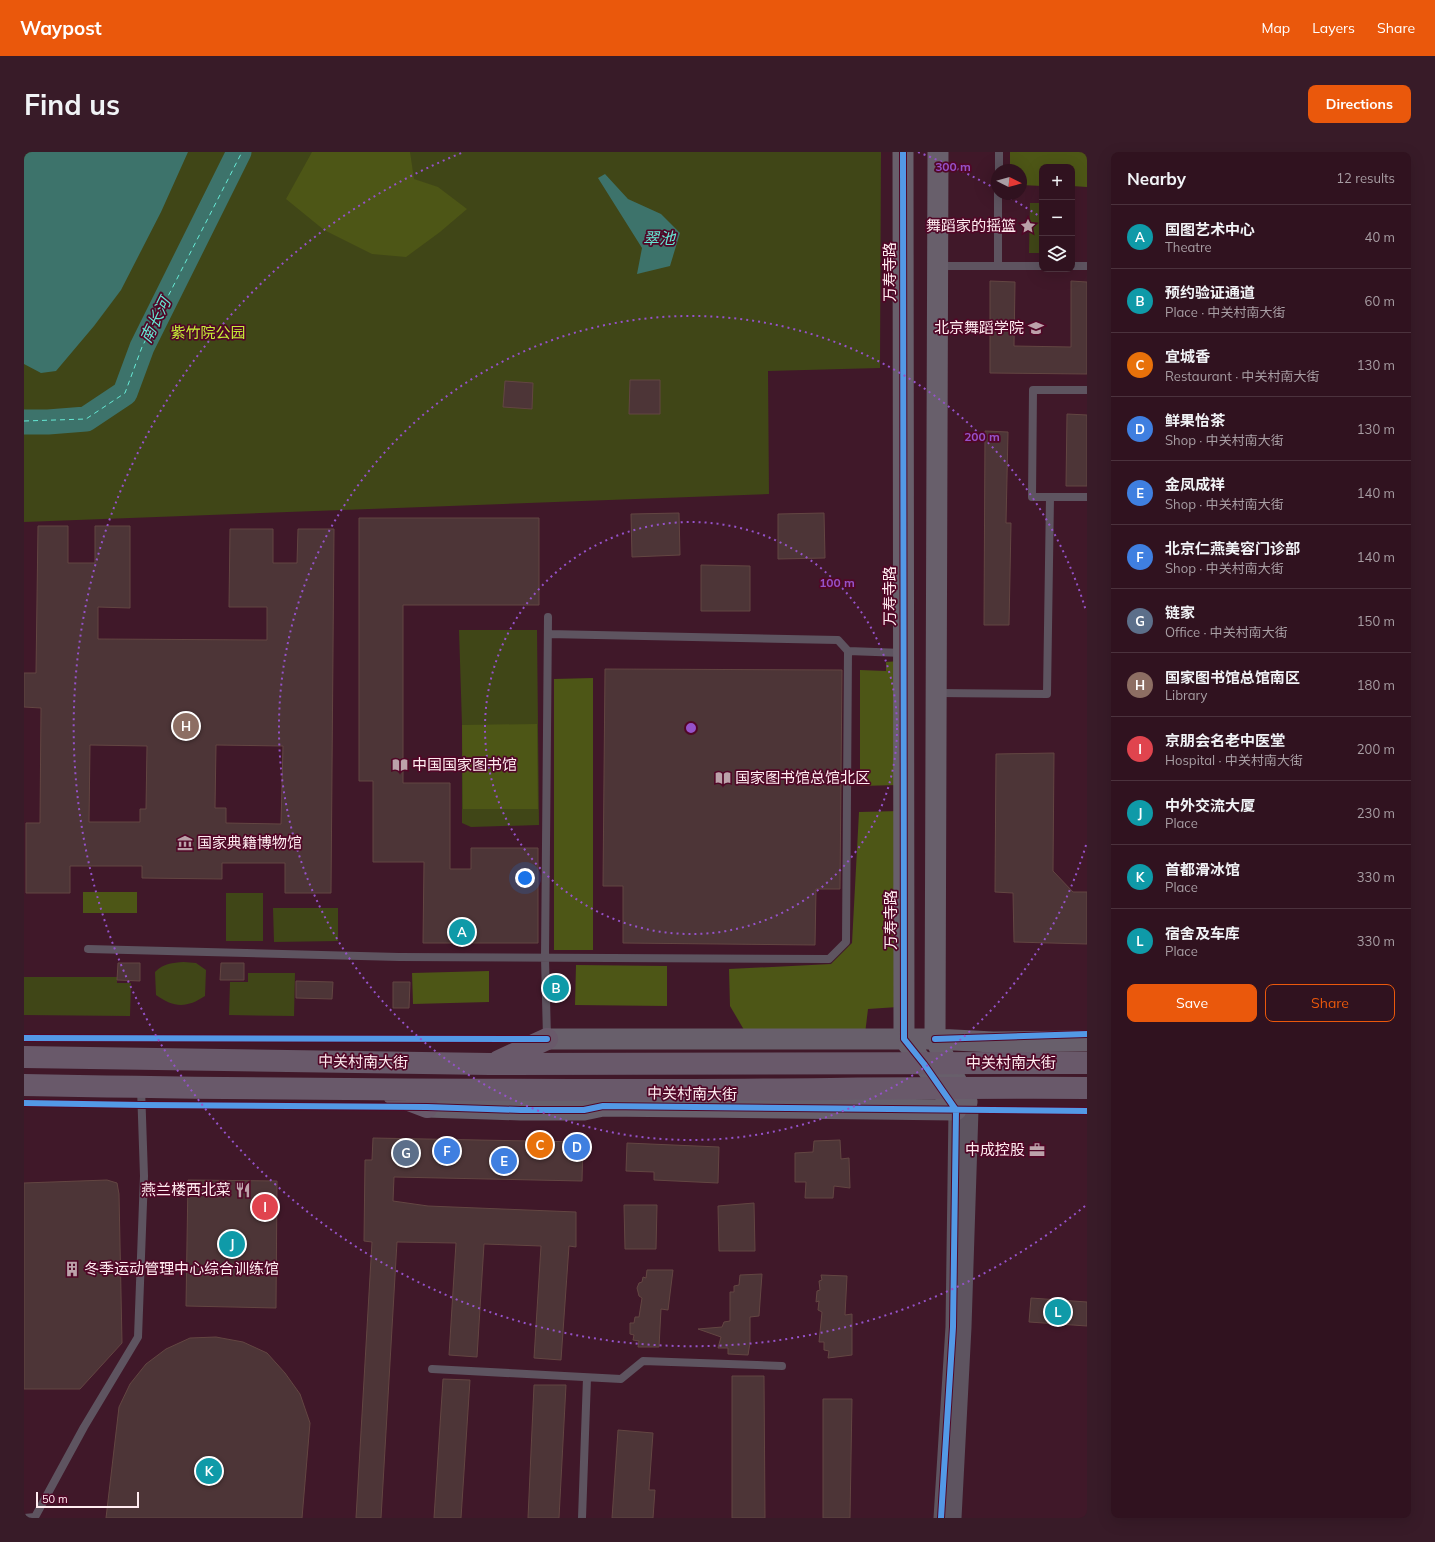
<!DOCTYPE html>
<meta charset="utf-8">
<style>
body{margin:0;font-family:Mulish,"Noto Sans SC",sans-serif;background:#381b28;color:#f1f3f6}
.controls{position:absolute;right:12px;top:12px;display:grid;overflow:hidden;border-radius:8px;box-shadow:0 4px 16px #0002}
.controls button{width:36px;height:36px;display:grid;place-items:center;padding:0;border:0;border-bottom:1px solid #4b323d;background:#30121f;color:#f1f3f6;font:20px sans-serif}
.compass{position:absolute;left:967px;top:12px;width:36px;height:36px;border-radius:50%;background:#30121f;box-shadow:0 4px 16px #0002;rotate:96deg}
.scale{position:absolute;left:12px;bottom:10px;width:103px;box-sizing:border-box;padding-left:4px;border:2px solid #ffecf0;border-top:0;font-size:11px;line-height:14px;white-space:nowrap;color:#ffecf0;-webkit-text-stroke:3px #510727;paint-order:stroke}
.you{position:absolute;left:501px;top:726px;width:14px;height:14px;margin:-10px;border:3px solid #fff;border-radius:50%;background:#1a73e8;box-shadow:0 0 0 6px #1a73e833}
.badge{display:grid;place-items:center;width:26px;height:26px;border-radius:50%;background:#ea580c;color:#fff;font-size:13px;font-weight:700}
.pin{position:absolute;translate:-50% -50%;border:2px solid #fff;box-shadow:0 1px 4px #0006}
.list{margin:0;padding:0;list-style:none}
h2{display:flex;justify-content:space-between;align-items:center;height:52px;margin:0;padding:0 16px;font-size:17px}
h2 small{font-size:13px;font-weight:400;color:#a89ea4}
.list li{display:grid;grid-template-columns:26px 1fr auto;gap:12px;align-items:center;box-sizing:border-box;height:64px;padding:0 16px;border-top:1px solid #4b323d}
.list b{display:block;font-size:15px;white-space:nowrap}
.list p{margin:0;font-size:13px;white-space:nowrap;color:#a89ea4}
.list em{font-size:13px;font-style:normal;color:#a89ea4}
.actions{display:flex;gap:8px;padding:12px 16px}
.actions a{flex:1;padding:9px 0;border:1px solid #ea580c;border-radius:8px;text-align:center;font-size:14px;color:#ea580c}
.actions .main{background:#ea580c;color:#fff}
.icon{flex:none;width:22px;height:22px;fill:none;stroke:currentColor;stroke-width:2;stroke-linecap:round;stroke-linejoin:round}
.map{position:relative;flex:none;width:1063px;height:1366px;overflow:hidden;border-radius:8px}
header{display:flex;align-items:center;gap:24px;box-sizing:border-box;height:56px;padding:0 20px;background:#ea580c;color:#fff}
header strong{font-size:19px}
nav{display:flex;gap:22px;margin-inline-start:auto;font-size:14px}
.intro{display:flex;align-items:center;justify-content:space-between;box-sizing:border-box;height:96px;padding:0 24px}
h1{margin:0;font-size:28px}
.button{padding:10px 18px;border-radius:8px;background:#ea580c;color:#fff;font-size:14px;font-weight:700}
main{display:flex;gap:24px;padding:0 24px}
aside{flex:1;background:#30121f;border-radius:8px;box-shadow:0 4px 16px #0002}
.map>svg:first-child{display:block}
.green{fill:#404617}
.forest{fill:#4d5616}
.water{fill:#3d736b}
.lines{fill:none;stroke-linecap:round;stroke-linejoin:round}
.river{stroke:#3d736b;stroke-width:25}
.ferry{stroke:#66e9d5;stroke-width:1;stroke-dasharray:5 4;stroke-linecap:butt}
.building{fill:#4d3537;stroke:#634642;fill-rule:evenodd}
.lane{stroke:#5e5460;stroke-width:8}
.street{stroke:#5e5460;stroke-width:15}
.secondary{stroke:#685f6b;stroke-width:21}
.primary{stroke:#69596a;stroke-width:22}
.cycleway-casing{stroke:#510727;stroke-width:8}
.cycleway{stroke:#5399e6;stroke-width:6}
.ring{fill:none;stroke:#9552c9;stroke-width:2;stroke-dasharray:2 4}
.labels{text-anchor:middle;stroke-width:3.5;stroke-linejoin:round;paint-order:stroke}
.poi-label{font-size:15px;fill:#ffecf0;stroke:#510727;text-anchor:end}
.street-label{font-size:15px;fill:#ffecf0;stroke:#510727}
.park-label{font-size:15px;fill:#c6ed37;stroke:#510727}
.water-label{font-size:16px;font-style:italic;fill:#66e9d5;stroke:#510727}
.centre{fill:#9552c9;stroke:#510727;stroke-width:2}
.ring-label{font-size:12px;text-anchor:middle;font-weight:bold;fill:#9552c9;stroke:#510727;stroke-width:3.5;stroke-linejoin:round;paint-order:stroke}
</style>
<header>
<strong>Waypost</strong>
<nav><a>Map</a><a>Layers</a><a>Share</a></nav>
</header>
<div class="intro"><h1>Find us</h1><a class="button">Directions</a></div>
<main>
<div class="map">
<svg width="1063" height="1366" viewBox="0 0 1063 1366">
<rect width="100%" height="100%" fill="#401829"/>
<path class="green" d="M0,0H857L856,216L744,219L745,342L0,370Z
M1006,51H1018V101H1005Z
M435,478H513L515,673L447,675L438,671V573Z
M202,741H239V789H202Z
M249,756H314V789L250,790Z
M160,810L172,811L182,818L181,844C163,856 150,856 132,843L131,820C140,811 148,811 160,810Z
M224,821H271L270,864L205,863L206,830H224Z
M0,825H93V831H107L106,864L0,863Z"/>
<path class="forest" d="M288,0H386L390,27L414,35L443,57L416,80L382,105L348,102L300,78L262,47Z
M986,0H1063V35L1048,34V15H1018V34L997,33V18H986Z
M875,509V633L836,634V518L862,519V510Z
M569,526V798H530V527Z
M513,572L514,657H439L438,573Z
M875,659L874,855L844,857L841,882L723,883L706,854L705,817L807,812L828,791L835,660Z
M59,740H113V761H59Z
M552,813L643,814V854L551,853Z
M465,819V850L389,852L388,821Z"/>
<path class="water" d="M0,0H164L137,60L97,138L70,174L32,219L17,221L0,212Z
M581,22L604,47L637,62L656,81L646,114L613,122L618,96L574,26Z"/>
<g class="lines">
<path class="river" d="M0,270H24L62,267L101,241L118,195L215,0"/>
<path class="ferry" d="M0,269L62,267L101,241L118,195L218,0"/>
</g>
<path class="building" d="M966,129L991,130L990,194L1047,195V129L1063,130V222L966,221Z
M606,228H636V262H605Z
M481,229L509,231L508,257L479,255Z
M1043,262L1063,263V334H1042Z
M961,279L984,280L982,371H987L985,473H960Z
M655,361L656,403L608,405L607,362Z
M800,361L801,406L754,407V362Z
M335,366H515V453H379V631H426V717H447V696H514V791H399L400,710H349V629H335Z
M14,374H44V411H71V374H106V456L74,455V487L243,488V455H205L206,377H249V411H273L274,377H310L307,741H261V711H198V727L118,726V714H46V741H2V671H16L17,556L0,555V521H12ZM66,593L123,594L122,657H116V670H65ZM192,593L259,594L257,672L202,671V656H191Z
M677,413L726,414V459H677Z
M581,517L818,518L816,737H792L791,793L599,791V734H579Z
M1030,601L1029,719L1049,740H1063V792L990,790L989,741L971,740L972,602Z
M94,811H116V829L93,828Z
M197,811H220V828H196Z
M272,829L309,830L308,847L272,846Z
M369,830H386L385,856H369Z
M349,986L559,990L558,1029L370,1025L369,1049L404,1054L552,1060V1095L545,1094L537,1208L510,1206L517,1094L460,1092L453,1205L425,1203L432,1091L373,1090L357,1366H332L348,1090L340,1089L341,1008H348Z
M816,988L817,1007L825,1006L826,1036L810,1034L809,1046H781L782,1030H771V1001L789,1000L790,989Z
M603,991L695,995L694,1031L630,1028V1020L602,1019Z
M83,1028L93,1031L95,1042L98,1191L56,1237H0V1031Z
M164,1028L253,1029L252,1156L162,1154Z
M730,1051L731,1099H695L694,1054Z
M600,1053H633L632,1097H601Z
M623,1118H649L644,1158L637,1157L635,1195H614L615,1189L609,1188L610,1183L606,1182V1171H610L611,1165H615L618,1146L615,1144L613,1136L615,1131L618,1130L619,1125L622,1126Z
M738,1122L735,1164L726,1165V1191L724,1203L704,1202V1196H694L697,1185L674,1177L698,1175L700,1170L706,1169V1140H710V1134L715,1133L716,1123Z
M797,1123L823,1124L821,1163L828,1162V1203L804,1206L805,1199L800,1198V1190H795L798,1160L794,1158L795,1149L792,1150L793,1139L796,1138L795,1129L798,1128Z
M1007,1146L1063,1150V1174L1005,1170Z
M192,1185L219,1190L243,1201L261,1221L276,1242L286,1271L278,1366H82L95,1255L106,1232L122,1212L142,1197L166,1186Z
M708,1224H740L741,1366H708Z
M419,1227L446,1228L437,1366H410Z
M510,1233H542L535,1366H504Z
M799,1247H828L826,1366H799Z
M594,1278L629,1281L625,1338H631L629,1366H588Z"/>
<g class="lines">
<path class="lane" d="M975,18V0
M915,114H1018
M974,114V42
M1048,114H1063
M1063,238H1009L1008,345H1063
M824,499L879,501
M913,541L1023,542L1026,345
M64,797L375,805L805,807L822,790L824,499L814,488L524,482
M523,886L521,806L524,465
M408,1217L597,1227L619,1209L758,1214
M11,1365L60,1275L114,1185L120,1024L117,936
M0,1366L11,1365V1366
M558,1366L563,1226"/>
<path class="street" d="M917,1366L929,1175L932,958
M930,1366L940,1175L947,958"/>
<path class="secondary" d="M879,0L880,887L900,912L932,958
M914,0L911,887L943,950
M523,887H911L969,890L1063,889
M403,955L497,958H560L579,954L932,958"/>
<path class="primary" d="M0,905L466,912L1063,911
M475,909L523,887
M0,933C205,937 410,938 614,938C764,938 913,935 1063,936
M369,942L403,955"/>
<defs>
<path id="cycleway" d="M879,0L880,887L900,912L932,958L929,1175L917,1366
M0,886L523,887
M911,887L1063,882
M0,951L118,953L403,955L497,958H560L579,954L1063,959"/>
</defs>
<use href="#cycleway" class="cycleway-casing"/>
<use href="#cycleway" class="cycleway"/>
</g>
<g class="ring">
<circle cx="667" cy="576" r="206"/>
<path d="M1062 693A412 412 0 1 1 1062 459"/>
<path d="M1061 1054A619 619 0 1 1 440 0M894 0A619 619 0 0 1 972 37M981 43A619 619 0 0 1 1018 66"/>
</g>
<defs>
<symbol id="sight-bare" viewBox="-9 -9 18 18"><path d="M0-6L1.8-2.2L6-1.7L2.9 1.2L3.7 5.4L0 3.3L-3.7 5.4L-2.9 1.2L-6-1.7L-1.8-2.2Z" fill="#bca2aa" stroke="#510727" stroke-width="2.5" paint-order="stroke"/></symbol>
<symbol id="university-bare" viewBox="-9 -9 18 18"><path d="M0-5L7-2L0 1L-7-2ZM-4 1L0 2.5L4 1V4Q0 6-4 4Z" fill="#bca2aa" stroke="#510727" stroke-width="2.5" paint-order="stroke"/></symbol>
<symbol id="library-bare" viewBox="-9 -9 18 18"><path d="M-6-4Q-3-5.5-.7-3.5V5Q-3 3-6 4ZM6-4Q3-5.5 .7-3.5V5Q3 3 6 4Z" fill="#bca2aa" stroke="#510727" stroke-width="2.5" paint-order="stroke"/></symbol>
<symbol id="museum-bare" viewBox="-9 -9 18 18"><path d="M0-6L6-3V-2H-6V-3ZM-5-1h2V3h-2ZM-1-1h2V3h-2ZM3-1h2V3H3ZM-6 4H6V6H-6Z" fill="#bca2aa" stroke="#510727" stroke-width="2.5" paint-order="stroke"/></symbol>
<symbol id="office-bare" viewBox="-9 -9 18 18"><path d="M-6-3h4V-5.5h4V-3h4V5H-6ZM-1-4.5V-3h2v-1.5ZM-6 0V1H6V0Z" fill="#bca2aa" stroke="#510727" stroke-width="2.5" paint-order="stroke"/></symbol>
<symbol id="restaurant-bare" viewBox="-9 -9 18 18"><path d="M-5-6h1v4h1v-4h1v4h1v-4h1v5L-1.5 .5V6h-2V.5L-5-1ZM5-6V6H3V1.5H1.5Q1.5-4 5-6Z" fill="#bca2aa" stroke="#510727" stroke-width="2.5" paint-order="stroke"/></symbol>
<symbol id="building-bare" viewBox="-9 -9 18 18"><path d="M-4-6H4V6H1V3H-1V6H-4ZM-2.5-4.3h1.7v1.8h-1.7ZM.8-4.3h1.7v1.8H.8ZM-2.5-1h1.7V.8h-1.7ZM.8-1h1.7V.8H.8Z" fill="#bca2aa" stroke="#510727" stroke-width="2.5" paint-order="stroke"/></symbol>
</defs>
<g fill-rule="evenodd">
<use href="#sight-bare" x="993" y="63" width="22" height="22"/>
<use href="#university-bare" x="1001" y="165" width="22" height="22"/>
<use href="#library-bare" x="365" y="602" width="22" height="22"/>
<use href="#library-bare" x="688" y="615" width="22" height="22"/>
<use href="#museum-bare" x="150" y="680" width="22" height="22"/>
<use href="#office-bare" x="1002" y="987" width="22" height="22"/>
<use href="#restaurant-bare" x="208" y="1027" width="22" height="22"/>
<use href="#building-bare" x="37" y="1106" width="22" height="22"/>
</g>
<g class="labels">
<g class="poi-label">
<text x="992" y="79">舞蹈家的摇篮</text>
<text x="1000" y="181">北京舞蹈学院</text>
<text x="388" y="618" text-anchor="start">中国国家图书馆</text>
<text x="711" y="631" text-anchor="start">国家图书馆总馆北区</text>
<text x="173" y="696" text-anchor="start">国家典籍博物馆</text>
<text x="1001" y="1003">中成控股</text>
<text x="207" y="1043">燕兰楼西北菜</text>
<text x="60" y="1122" text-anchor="start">冬季运动管理中心综合训练馆</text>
</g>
<g class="street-label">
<text transform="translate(866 120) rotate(-90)" y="5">万寿寺路</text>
<text transform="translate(866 444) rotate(-90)" y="5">万寿寺路</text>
<text transform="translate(867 768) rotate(-90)" y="5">万寿寺路</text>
<text transform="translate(339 910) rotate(1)" y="5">中关村南大街</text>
<text x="987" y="916">中关村南大街</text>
<text transform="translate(668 942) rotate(1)" y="5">中关村南大街</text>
</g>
<g class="park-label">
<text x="184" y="186">紫竹院公园</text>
</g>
<g class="water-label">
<text x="635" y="92">翠池</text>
<text transform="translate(131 168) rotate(-64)" y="6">南长河</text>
</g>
</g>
<circle cx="667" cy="576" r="6" class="centre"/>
<g class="ring-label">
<text x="929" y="19">300 m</text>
<text x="958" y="289">200 m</text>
<text x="813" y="435">100 m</text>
</g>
</svg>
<div class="controls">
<button>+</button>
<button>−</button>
<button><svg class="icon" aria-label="layers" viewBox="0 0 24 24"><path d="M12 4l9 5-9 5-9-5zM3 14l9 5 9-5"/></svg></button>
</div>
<svg class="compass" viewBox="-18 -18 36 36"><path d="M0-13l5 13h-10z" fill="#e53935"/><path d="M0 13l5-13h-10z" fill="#a89ea4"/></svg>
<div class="scale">50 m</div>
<div class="you"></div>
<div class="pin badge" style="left:438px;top:780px;background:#0f9aa8">A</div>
<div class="pin badge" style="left:532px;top:836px;background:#0f9aa8">B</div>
<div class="pin badge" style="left:516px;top:993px;background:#e8710a">C</div>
<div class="pin badge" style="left:553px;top:995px;background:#3f7fe0">D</div>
<div class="pin badge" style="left:480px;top:1009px;background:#3f7fe0">E</div>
<div class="pin badge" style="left:423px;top:999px;background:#3f7fe0">F</div>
<div class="pin badge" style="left:382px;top:1001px;background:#5c6f8a">G</div>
<div class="pin badge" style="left:162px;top:574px;background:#8d6e63">H</div>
<div class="pin badge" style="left:241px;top:1055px;background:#e0444e">I</div>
<div class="pin badge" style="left:208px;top:1092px;background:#0f9aa8">J</div>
<div class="pin badge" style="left:185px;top:1319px;background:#0f9aa8">K</div>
<div class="pin badge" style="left:1034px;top:1160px;background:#0f9aa8">L</div>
</div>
<aside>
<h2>Nearby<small>12 results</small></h2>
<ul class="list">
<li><span class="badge" style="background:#0f9aa8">A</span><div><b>国图艺术中心</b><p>Theatre</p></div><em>40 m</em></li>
<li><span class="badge" style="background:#0f9aa8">B</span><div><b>预约验证通道</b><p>Place · 中关村南大街</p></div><em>60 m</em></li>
<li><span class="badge" style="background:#e8710a">C</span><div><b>宜城香</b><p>Restaurant · 中关村南大街</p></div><em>130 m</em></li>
<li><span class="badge" style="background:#3f7fe0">D</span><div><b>鲜果怡茶</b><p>Shop · 中关村南大街</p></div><em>130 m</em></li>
<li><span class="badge" style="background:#3f7fe0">E</span><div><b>金凤成祥</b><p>Shop · 中关村南大街</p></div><em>140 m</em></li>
<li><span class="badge" style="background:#3f7fe0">F</span><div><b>北京仁燕美容门诊部</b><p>Shop · 中关村南大街</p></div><em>140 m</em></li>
<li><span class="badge" style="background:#5c6f8a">G</span><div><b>链家</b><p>Office · 中关村南大街</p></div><em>150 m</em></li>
<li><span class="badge" style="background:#8d6e63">H</span><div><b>国家图书馆总馆南区</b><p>Library</p></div><em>180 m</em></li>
<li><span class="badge" style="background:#e0444e">I</span><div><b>京朋会名老中医堂</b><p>Hospital · 中关村南大街</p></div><em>200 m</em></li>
<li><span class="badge" style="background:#0f9aa8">J</span><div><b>中外交流大厦</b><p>Place</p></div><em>230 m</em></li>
<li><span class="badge" style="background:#0f9aa8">K</span><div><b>首都滑冰馆</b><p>Place</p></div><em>330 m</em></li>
<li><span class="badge" style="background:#0f9aa8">L</span><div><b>宿舍及车库</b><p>Place</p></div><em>330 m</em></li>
</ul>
<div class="actions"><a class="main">Save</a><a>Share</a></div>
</aside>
</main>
